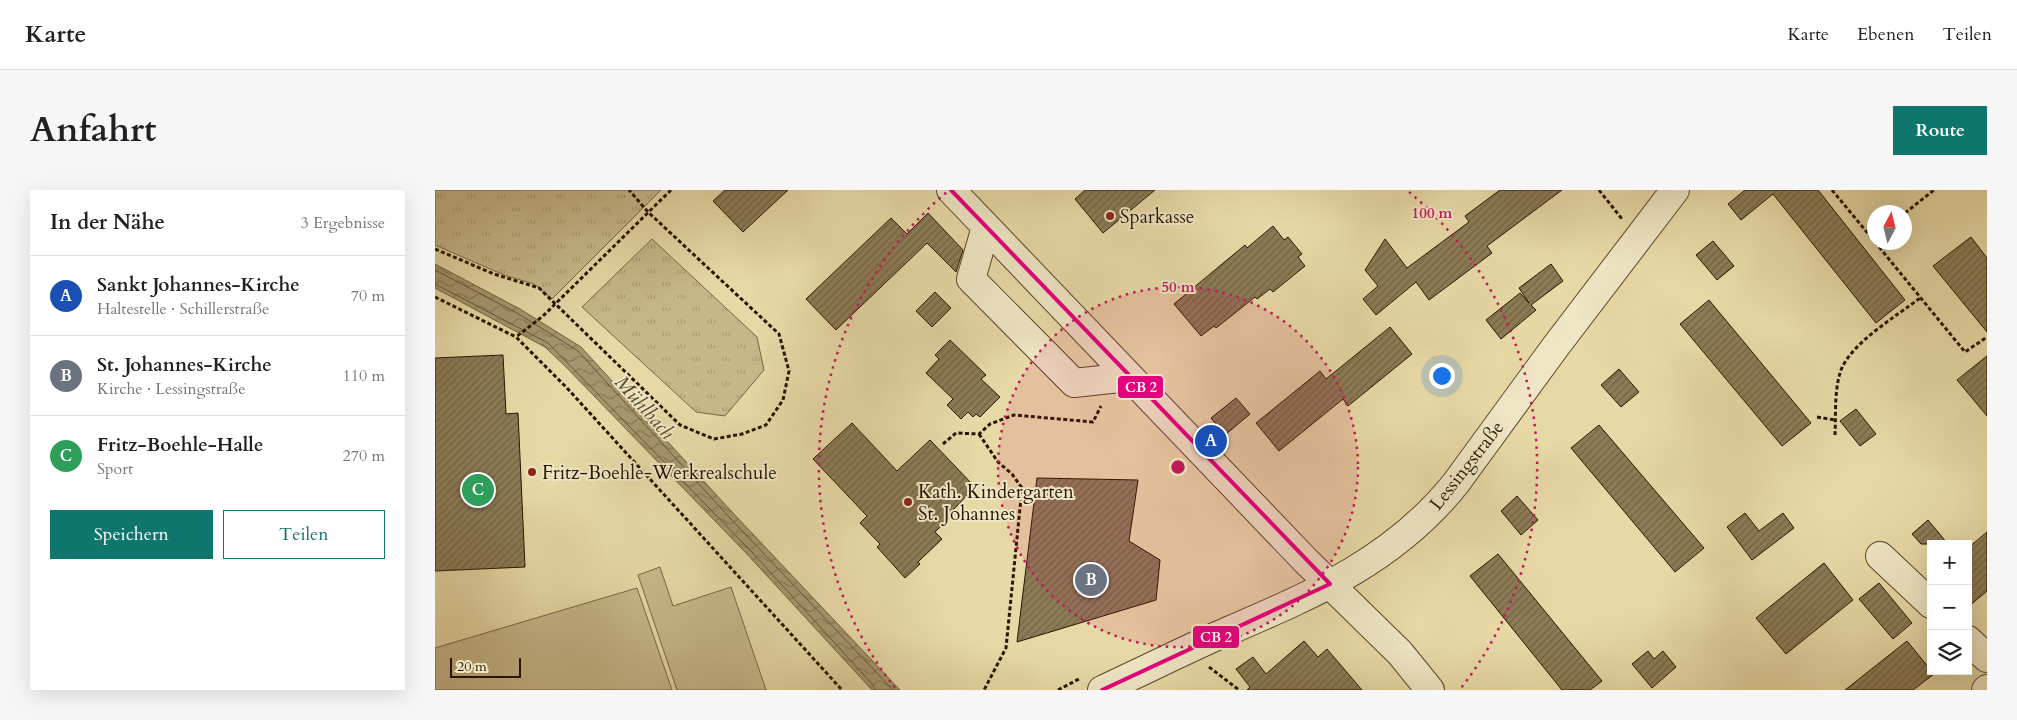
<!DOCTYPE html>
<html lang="de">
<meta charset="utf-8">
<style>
body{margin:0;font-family:Cardo,serif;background:#f6f6f6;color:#202124}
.controls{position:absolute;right:15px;bottom:15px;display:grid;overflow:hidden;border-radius:0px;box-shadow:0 5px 20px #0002}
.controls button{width:45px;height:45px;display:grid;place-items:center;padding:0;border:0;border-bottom:1px solid #e0e0e0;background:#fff;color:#202124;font:25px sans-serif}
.compass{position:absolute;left:1432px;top:15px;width:45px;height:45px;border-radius:50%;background:#fff;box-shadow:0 5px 20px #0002;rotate:7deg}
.scale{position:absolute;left:15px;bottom:12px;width:71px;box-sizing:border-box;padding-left:5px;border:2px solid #291500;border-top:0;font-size:14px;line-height:18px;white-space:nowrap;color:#291500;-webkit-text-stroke:4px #efe6c5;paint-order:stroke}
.you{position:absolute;left:1006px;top:185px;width:18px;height:18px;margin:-12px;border:4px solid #fff;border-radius:50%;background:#1a73e8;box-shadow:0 0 0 8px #1a73e833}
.badge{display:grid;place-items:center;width:32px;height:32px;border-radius:50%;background:#0f766e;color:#fff;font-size:16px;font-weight:700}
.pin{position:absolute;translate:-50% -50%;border:2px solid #fff;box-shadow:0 1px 5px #0006}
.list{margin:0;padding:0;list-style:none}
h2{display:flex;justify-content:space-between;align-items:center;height:65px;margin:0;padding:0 20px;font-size:21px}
h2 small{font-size:16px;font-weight:400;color:#757577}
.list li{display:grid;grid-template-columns:32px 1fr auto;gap:15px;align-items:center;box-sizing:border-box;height:80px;padding:0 20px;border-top:1px solid #e0e0e0}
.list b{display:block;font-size:19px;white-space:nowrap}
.list p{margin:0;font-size:16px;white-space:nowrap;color:#757577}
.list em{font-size:16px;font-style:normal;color:#757577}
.actions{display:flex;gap:10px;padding:15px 20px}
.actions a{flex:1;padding:11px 0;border:1px solid #0f766e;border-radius:0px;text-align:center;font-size:18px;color:#0f766e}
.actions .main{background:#0f766e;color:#fff}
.icon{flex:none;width:28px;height:28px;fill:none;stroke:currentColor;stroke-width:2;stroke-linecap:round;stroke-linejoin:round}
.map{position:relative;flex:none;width:1552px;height:500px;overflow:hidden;border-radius:0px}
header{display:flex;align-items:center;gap:30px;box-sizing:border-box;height:70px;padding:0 25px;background:#fff;border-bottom:1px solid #e0e0e0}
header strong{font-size:24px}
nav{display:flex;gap:28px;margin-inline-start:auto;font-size:18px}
.intro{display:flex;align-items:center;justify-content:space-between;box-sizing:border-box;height:120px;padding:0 30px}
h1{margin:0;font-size:35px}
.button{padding:12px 22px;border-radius:0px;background:#0f766e;color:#fff;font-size:18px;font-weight:700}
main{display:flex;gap:30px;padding:0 30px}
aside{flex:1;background:#fff;border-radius:0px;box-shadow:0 5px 20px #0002}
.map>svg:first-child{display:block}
.park{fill:url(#park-tufts);stroke:#786645}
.pitch{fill:#c7b88a;stroke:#786645}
.water{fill:url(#water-waves);stroke:#746242}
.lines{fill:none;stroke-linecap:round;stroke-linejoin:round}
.shore{stroke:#685637;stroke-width:1}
.building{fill:url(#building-hatch);stroke:#291500}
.minor-casing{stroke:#58462a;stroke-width:30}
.path{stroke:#291500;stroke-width:3;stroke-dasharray:4 2.5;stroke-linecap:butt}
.minor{stroke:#efe6c5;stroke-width:28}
.bus-1-casing{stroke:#efe6c5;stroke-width:8}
.bus-1{stroke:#e5007d;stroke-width:4}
.ring{fill:none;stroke:#c2185b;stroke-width:2.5;stroke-dasharray:2.5 5}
.poi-dot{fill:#8f2418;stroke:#efe6c5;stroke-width:2}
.labels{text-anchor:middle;stroke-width:4;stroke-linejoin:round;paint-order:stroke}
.poi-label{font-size:19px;fill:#291500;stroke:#efe6c5;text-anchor:start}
.street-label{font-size:19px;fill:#291500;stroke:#efe6c5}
.water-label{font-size:20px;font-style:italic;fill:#5b492c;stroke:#efe6c5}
.centre{fill:#c2185b;stroke:#efe6c5;stroke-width:2.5}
.ring-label{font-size:15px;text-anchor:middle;font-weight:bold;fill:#c2185b;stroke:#efe6c5;stroke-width:4;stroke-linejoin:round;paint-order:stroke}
.line-badge{stroke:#efe6c5;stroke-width:2}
.badge-label{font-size:14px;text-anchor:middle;font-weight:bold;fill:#fff}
</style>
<header>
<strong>Karte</strong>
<nav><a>Karte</a><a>Ebenen</a><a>Teilen</a></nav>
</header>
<div class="intro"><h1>Anfahrt</h1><a class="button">Route</a></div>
<main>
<aside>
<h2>In der Nähe<small>3 Ergebnisse</small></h2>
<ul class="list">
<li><span class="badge" style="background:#1a4fb4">A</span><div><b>Sankt Johannes-Kirche</b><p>Haltestelle · Schillerstraße</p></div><em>70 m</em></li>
<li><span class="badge" style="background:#6b7280">B</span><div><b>St. Johannes-Kirche</b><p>Kirche · Lessingstraße</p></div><em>110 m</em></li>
<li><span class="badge" style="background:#2e9e5b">C</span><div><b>Fritz-Boehle-Halle</b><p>Sport</p></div><em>270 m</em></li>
</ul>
<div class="actions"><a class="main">Speichern</a><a>Teilen</a></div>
</aside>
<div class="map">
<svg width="1552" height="500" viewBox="0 0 1552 500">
<defs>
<pattern id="park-tufts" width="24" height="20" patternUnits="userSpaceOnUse" patternTransform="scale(1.25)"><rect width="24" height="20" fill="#c7b88a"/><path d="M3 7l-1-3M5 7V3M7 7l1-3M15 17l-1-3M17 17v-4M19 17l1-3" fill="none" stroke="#ab9d75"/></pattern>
<pattern id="water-waves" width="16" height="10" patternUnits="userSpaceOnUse" patternTransform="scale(1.25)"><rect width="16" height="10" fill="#a6966e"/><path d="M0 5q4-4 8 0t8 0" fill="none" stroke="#877958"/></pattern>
<pattern id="building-hatch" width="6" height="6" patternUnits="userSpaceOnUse" patternTransform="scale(1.25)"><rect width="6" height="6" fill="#8c7b56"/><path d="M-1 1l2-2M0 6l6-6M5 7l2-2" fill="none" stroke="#726445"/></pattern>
</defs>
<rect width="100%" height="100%" fill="#e7d9a6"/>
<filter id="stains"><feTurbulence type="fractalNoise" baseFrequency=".004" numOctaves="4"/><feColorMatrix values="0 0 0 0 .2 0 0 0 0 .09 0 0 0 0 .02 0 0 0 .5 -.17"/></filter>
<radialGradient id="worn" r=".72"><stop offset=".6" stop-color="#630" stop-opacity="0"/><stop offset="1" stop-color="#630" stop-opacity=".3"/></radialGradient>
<path class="park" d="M0,0H226L117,109L99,94L69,85L0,55Z
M217,49L322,147L329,180L290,226L261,222L147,117Z"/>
<path class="pitch" d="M225,377L238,416L296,397L331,500H242L203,385Z
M202,398L237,500H0V458Z"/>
<path class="water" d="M0,74L85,119L146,157L298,323L465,500H437L311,363L131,177L110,157L0,98Z"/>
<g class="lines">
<path class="shore" d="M0,80L82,123L143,161L294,327L458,500
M0,94L113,153L315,360L438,495L440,500"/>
</g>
<path class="building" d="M290,0H353L308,42L278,11Z
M650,0H720L668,43L640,9Z
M1065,0H1127L1052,56L1057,63L994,110L981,92L941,125L928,109L943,96L930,80L950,49L972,78L1034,32L1030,26Z
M1310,0H1383L1470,110L1441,133L1338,4L1306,30L1293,14Z
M493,23L528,60L521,82L492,53L401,140L371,109L456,28L472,44Z
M838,36L849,50L853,47L867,64L863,67L870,76L838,102L835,99L822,109L820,107L781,138L779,136L766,146L739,114L810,55L812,58Z
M1536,47L1552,68V142L1498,76Z
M1278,51L1299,76L1282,90L1261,65Z
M1116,74L1128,91L1096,115L1101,120L1066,149L1051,130L1085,103L1094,113L1084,98Z
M500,102L516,118L497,137L481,121Z
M1274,110L1376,233L1347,256L1245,134Z
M955,137L977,164L913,216L908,209L844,261L821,233L885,181L891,189Z
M515,150L551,185L546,189L565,207L545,227L541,224L538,227L533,222L526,229L512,215L518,209L491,183L504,169L500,165Z
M68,165L71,224L83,223L90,377L0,381V168Z
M1552,166V226L1522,190Z
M1184,179L1204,202L1186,217L1166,195Z
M801,208L815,224L790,245L776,228Z
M1421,219L1441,244L1425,256L1405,231Z
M417,233L462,281L495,250L540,297L518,320L520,323L500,342L507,349L483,372L485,374L470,388L442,357L445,354L425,333L432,326L378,269Z
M1164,235L1269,358L1240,382L1136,258Z
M602,288L703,290L694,351L725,370L721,410L582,452Z
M1082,306L1103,330L1086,345L1066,321Z
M1310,323L1324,341L1348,323L1359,338L1317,370L1292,337Z
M1493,330L1513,354H1486L1477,344Z
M1552,342V401L1533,417V358Z
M1063,364L1167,491L1155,500H1127L1035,386Z
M1389,373L1418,410L1351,464L1321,428Z
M1444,393L1477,433L1458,449L1424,409Z
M869,451L883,467L892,459L927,500H812L815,497L801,479L818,467L831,484Z
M1472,451L1499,484L1478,500H1410Z
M1213,461L1219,469L1228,461L1241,477L1217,498L1197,474Z"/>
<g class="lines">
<defs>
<path id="minor" d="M516,0L871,371L965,463L995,500
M551,37L536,89L639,193L694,187
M1445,366L1496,414
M1533,450L1552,468
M667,500C706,482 744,463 784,445C874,406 957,373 1021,293L1121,156L1240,0
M1551,500L1552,499"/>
</defs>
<use href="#minor" class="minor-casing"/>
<path class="path" d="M236,0L108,126L81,147L132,198L407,500
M1164,0L1187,29
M1397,0L1440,52
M1470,23L1499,0
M1440,52L1530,162L1552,147
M0,59L59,84L104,98L245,235L279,249L307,244L331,235L348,210L354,181L344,144L213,22L194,0
M0,107L81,147
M1382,227L1400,230
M544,244L563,272L577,284L587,298L571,458L549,500
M1400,245C1401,224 1399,200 1406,180C1417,152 1462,126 1485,108
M508,254L521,243L544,244L555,234L579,225L658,232L666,216
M774,477L804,500
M623,500L644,489"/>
<use href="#minor" class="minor"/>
<defs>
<path id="bus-1" d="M516,0L895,394
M667,500L895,394"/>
</defs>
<use href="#bus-1" class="bus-1-casing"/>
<use href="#bus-1" class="bus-1"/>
</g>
<circle cx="743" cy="277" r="180" fill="#c2185b" fill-opacity=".12"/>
<g class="ring">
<circle cx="743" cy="277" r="180"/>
<path d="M460 498A359 359 0 0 1 512 2M974 2A359 359 0 0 1 1026 498"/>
</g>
<g class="poi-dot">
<circle cx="675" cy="26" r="5"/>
<circle cx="97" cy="282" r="5"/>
<circle cx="473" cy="312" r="5"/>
</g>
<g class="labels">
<g class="poi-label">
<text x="685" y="33">Sparkasse</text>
<text x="107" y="289">Fritz-Boehle-Werkrealschule</text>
<text x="483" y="308">Kath. Kindergarten<tspan x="483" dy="22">St. Johannes</tspan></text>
</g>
<g class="street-label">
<text transform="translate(1031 275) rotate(-52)" y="7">Lessingstraße</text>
</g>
<g class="water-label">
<text transform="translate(210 217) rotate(48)" y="7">Mühlbach</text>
</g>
</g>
<circle cx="743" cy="277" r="8" class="centre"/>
<g class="ring-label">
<text x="997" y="28">100 m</text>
<text x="743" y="102">50 m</text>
</g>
<g class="line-badge">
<rect x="682" y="185" width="47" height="24" rx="5" fill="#e5007d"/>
<rect x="757" y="435" width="48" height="24" rx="5" fill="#e5007d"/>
</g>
<g class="badge-label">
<text x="706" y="202">CB 2</text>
<text x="781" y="452">CB 2</text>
</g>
<rect width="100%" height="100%" filter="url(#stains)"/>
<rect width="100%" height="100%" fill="url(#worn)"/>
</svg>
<div class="controls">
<button>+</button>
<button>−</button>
<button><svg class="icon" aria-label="layers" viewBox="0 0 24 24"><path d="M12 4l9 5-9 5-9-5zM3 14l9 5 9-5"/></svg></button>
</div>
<svg class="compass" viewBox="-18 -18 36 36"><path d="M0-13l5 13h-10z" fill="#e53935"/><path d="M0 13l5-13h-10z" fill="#757577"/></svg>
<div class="scale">20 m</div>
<div class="you"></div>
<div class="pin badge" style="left:776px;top:251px;background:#1a4fb4">A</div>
<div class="pin badge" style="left:656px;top:390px;background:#6b7280">B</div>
<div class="pin badge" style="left:43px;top:300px;background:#2e9e5b">C</div>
</div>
</main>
